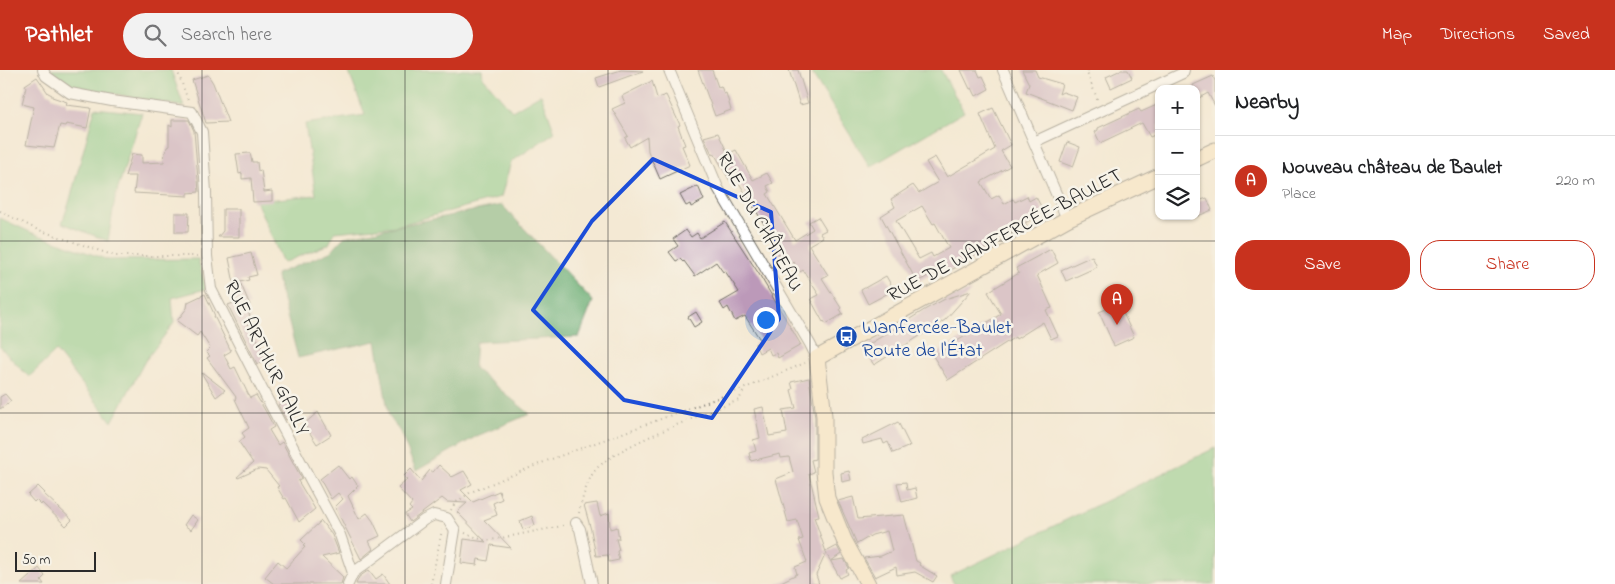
<!DOCTYPE html>
<meta charset="utf-8">
<style>
body{margin:0;font-family:"Indie Flower",sans-serif;background:#f2f2f2;color:#202124}
.controls{position:absolute;right:15px;top:15px;display:grid;overflow:hidden;border-radius:10px;box-shadow:0 1px 4px #0004}
.controls button{width:45px;height:45px;display:grid;place-items:center;padding:0;border:0;border-bottom:1px solid #e0e0e0;background:#fff;color:#202124;font:25px sans-serif}
.scale{position:absolute;left:15px;bottom:12px;width:81px;box-sizing:border-box;padding-left:5px;border:2px solid #2b2b2b;border-top:0;font-size:14px;line-height:18px;white-space:nowrap;color:#2b2b2b;-webkit-text-stroke:4px #f7f3e8;paint-order:stroke}
.you{position:absolute;left:765px;top:249px;width:18px;height:18px;margin:-12px;border:4px solid #fff;border-radius:50%;background:#1a73e8;box-shadow:0 0 0 8px #1a73e833}
.badge{display:grid;place-items:center;width:32px;height:32px;border-radius:50%;background:#c8321e;color:#fff;font-size:16px;font-weight:700}
.pin{position:absolute;translate:-50% -41px;filter:drop-shadow(0 1px 2px #0008)}
.pin::after{content:'';position:absolute;top:26px;width:18px;height:15px;background:inherit;clip-path:polygon(0 0,100% 0,50% 100%)}
.list{margin:0;padding:0;list-style:none}
h2{display:flex;justify-content:space-between;align-items:center;height:65px;margin:0;padding:0 20px;font-size:21px}
h2 small{font-size:16px;font-weight:400;color:#757577}
.list li{display:grid;grid-template-columns:32px 1fr auto;gap:15px;align-items:center;box-sizing:border-box;height:90px;padding:0 20px;border-top:1px solid #e0e0e0}
.list b{display:block;font-size:19px;white-space:nowrap}
.list p{margin:0;font-size:16px;white-space:nowrap;color:#757577}
.list em{font-size:16px;font-style:normal;color:#757577}
.actions{display:flex;gap:10px;padding:15px 20px}
.actions a{flex:1;padding:11px 0;border:1px solid #c8321e;border-radius:20px;text-align:center;font-size:18px;color:#c8321e}
.actions .main{background:#c8321e;color:#fff}
.icon{flex:none;width:28px;height:28px;fill:none;stroke:currentColor;stroke-width:2;stroke-linecap:round;stroke-linejoin:round}
.map{position:relative;flex:none;width:1215px;height:514px;overflow:hidden}
header{display:flex;align-items:center;gap:30px;box-sizing:border-box;height:70px;padding:0 25px;background:#c8321e;color:#fff}
header strong{font-size:24px}
nav{display:flex;gap:28px;margin-inline-start:auto;font-size:18px}
.search{width:350px;height:45px;background:#f2f2f2;display:flex;align-items:center;gap:12px;box-sizing:border-box;padding:0 18px;border-radius:28px;color:#757577;font-size:19px}
main{display:flex}
aside{flex:1;background:#fff}
.map>svg:first-child{display:block}
.green{fill:#7fc784;stroke:#557958}
.forest{fill:#67ac72;stroke:#496c4e}
.building{fill:#bc99b9;fill-rule:evenodd}
.lines{fill:none;stroke-linecap:round;stroke-linejoin:round}
.minor-casing{stroke:#716e66;stroke-width:12}
.secondary-casing{stroke:#716e66;stroke-width:17}
.path{stroke:#716e66;stroke-width:2;stroke-dasharray:1 4;stroke-linecap:butt}
.minor{stroke:#fff;stroke-width:10}
.secondary{stroke:#fbe6c4;stroke-width:15}
.marked{fill:none;stroke:#1d4ed8;stroke-width:4;stroke-linejoin:round}
.grid{fill:none;stroke:#2b2b2b;stroke-width:1;stroke-opacity:0.55}
.labels{text-anchor:middle;stroke-width:5;stroke-linejoin:round;paint-order:stroke}
.street-label{font-size:20px;fill:#2b2b2b;stroke:#f7f3e8}
.transit-label{font-size:20px;fill:#164399;stroke:#f7f3e8;text-anchor:start}
</style>
<header>
<strong>Pathlet</strong>
<div class="search"><svg class="icon" aria-label="search" viewBox="0 0 24 24"><circle cx="10" cy="10" r="6"/><path d="M15 15l6 6"/></svg>Search here</div>
<nav><a>Map</a><a>Directions</a><a>Saved</a></nav>
</header>
<main>
<div class="map">
<svg width="1215" height="514" viewBox="0 0 1215 514">
<rect width="100%" height="100%" fill="#f7f3e8"/>
<filter id="ink" filterUnits="userSpaceOnUse"><feTurbulence type="fractalNoise" baseFrequency=".02" numOctaves="2"/><feDisplacementMap in="SourceGraphic" scale="10" xChannelSelector="R" yChannelSelector="G"/><feConvolveMatrix kernelMatrix="1 2 1 2 8 2 1 2 1" color-interpolation-filters="sRGB"/></filter>
<filter id="wash" filterUnits="userSpaceOnUse"><feTurbulence type="fractalNoise" baseFrequency=".0096" numOctaves="4" result="noise"/><feDisplacementMap in="SourceGraphic" scale="20" xChannelSelector="R" yChannelSelector="G"/><feGaussianBlur stdDeviation="1.12" result="paint"/><feColorMatrix in="noise" values="0 0 0 0 0 0 0 0 0 0 0 0 0 0 0 0 0 1.4 0 .05"/><feComposite in="paint" operator="in"/></filter>
<g filter="url(#wash)">
<rect width="100%" height="100%" fill="#f4e9d4"/>
<path class="green" d="M51,0H171L184,37L73,16L54,4Z
M348,0H482L483,7L512,41L541,24L555,62L511,92L501,127L396,156L335,162L329,174L283,193L256,131L316,125L305,54L365,45Z
M810,0H941L964,42L870,97Z
M95,38L142,43L115,128L108,171L62,153L69,133Z
M0,148L30,162L108,190L198,189L206,219L172,228L174,253L145,291L112,352L56,281L29,307L0,277Z
M1215,378V514H954L950,506Z"/>
<path class="forest" d="M502,135L593,231L579,267L476,272L474,298L530,344L477,366L416,401L400,362L389,346L376,271L298,288L276,204L330,182L344,167Z"/>
<g id="blocks">
<path class="building" d="M621,0L643,1L599,17L596,8Z
M698,0H712L718,17L721,16L724,24L726,23L731,40L715,46Z
M789,0H798L808,33L800,35Z
M961,0H977L980,7L983,6L989,19L976,26L972,18L970,19Z
M1022,0H1035L1038,7L1062,14L1059,24L1063,22L1077,27L1072,40L1026,22L1029,14Z
M1121,0H1128L1132,8L1111,18L1106,7Z
M208,5L213,13L228,52L206,53L192,10Z
M1213,6L1215,11V36L1208,23L1199,28L1193,15Z
M37,7L48,23L52,25V27L67,32L66,35L91,38L87,58L66,54L65,56L60,55L54,78L26,75L34,37L22,34L26,17L25,15Z
M652,11L657,28L666,25L680,55L678,56L685,75L682,76L690,95L660,109L648,81L647,67L630,77L625,68L628,66L612,39L625,33L622,26Z
M1159,34V63L1150,67L1142,53L1100,73L1095,62L1098,60V58L1139,39L1141,42Z
M993,38L1011,75L1001,81L1010,96L981,112L991,129L999,125L1004,134L1013,129L1015,132L1027,126L1029,131L1036,127L1044,142L1025,153L1028,157L973,185L974,188L947,202L944,197L917,212L881,146L895,137L891,129L913,115L919,123L938,112L926,92L935,87L947,107L995,79L980,44ZM922,136L933,154L935,153L949,178L933,187L931,183L919,189L896,151Z
M172,50H189L194,61L199,122L188,123V126L134,123L136,106H125L132,84L142,85V93L164,92L165,82H166L167,77L169,76V55L172,57Z
M718,63L728,84L736,80L753,110L767,103L773,113L767,116L770,122L767,124L795,170L813,159L809,152L818,147L826,160L820,163L823,167L809,175L828,205L822,208L841,238L840,239L843,244L826,254L824,251L823,252L812,232H813L811,229L819,225L803,200L800,202L793,192L786,196L771,174L775,172L736,108L730,111L714,83L712,84L704,67Z
M1067,72L1080,77L1073,97L1060,92Z
M250,83L252,92H257L258,101L261,100L264,122L272,121V131L253,132L251,108L242,109V103L239,104L236,84Z
M698,116L704,130L691,137L690,134L686,136L680,125Z
M1207,128L1212,140L1196,147V132Z
M223,139H239V167H218L223,161Z
M175,143H189L188,162H175Z
M725,152L759,204L801,275L778,288L776,283L771,285L768,278L759,283L755,274L761,271L745,246L735,251L728,237L724,240L720,233L739,222L725,201L723,202L716,192L695,206L684,191L683,192L680,189L676,191L669,182L678,176L673,169L686,160L691,167L697,163L700,168Z
M1051,179L1058,193L1037,205L1052,238L1046,240L1058,266L1051,269L1043,252L1016,269L1015,267L948,310L933,286L1001,244L988,222L1019,203L1016,198Z
M251,183L257,205L248,207L249,210L240,212L250,235L246,236L251,249L247,251L254,270L257,269L268,289L257,294L228,235L236,232L233,225L236,224L229,188Z
M1092,186L1097,197L1066,211L1061,200Z
M886,206L894,220L868,234L861,220Z
M971,221L945,250L874,295L863,278L926,239L945,229Z
M205,224L215,246H214L231,281L224,285L231,299L235,297L250,328L256,325L266,342L274,357L269,360L278,375L282,372L302,409L298,411L315,439L299,452L286,428L284,429L277,417L279,416L266,400L258,399L238,408L237,407L253,393L239,372L245,367L242,363L249,358L235,329L236,327L207,288L210,286L206,282L210,278L200,262L197,266L177,251L187,238L188,232Z
M1119,234L1134,267L1114,276L1099,242Z
M696,242L702,252L694,257L688,247Z
M203,303L225,320L216,327L202,304Z
M809,308L815,347V389L811,390L814,402L809,404L819,446L814,447L826,482L837,476L841,484L831,491L844,489L849,498L846,500L848,504L840,508L826,483L816,505L819,514H777L797,504L795,497L807,492L799,470L803,469L797,450L788,452L776,409L793,402L789,387L781,388L780,384L751,391L749,383L756,381L753,370L760,368L754,339L763,337L769,366L787,363L783,340L796,338L791,320L793,319L791,312Z
M5,324L11,331L0,339V327Z
M287,329L297,344L286,350L278,335Z
M318,342L331,365L317,374L304,354Z
M898,352L910,376L893,383L888,372L884,374L882,369L863,374L862,370Z
M338,395L349,409L352,407L358,416L348,426L359,449L367,443L373,451L380,466L369,471L373,479L361,489L335,437L343,429L338,423L331,429L320,409Z
M439,395L452,407L464,401L472,414L461,420L473,432L499,421L502,429L493,433L497,445L484,450L511,478L491,475L488,491L478,489L477,495L461,493L464,469L486,472L457,442L467,433L447,432L442,428L410,452L405,444L412,440L409,437L412,433L398,418L407,410L404,406L411,399L421,411L430,400L433,402Z
M849,401L851,410L842,412L841,403Z
M906,412L907,420L915,418L917,428L902,432L897,413Z
M38,416L45,423L44,424L72,450L66,456L42,433L41,435L36,430L34,432L28,425Z
M853,427L858,449L904,445L916,491L920,493L919,495L937,506L933,512L915,502L897,505L896,497L875,507L864,488L881,486L892,481L887,461L872,465L857,474L838,431Z
M597,433L600,446L609,443L610,459L617,457L619,469H616L619,480L617,481L619,490L609,492L608,485L596,486L591,460L584,435Z
M191,445L198,450L191,460L184,455Z
M532,446L535,455L523,460L520,451Z
M321,451L332,465L339,483L322,487L343,507L341,514H274L265,507L278,491L286,498L305,477L303,476L305,474L301,470Z
M39,498L45,506L41,510L44,514H21Z
M369,500L376,509L383,504L390,514H356L359,507Z"/>
</g>
</g>
<g filter="url(#ink)">
<use href="#blocks" fill-opacity="0" stroke="#716e66" stroke-width="1"/>
<g class="lines">
<defs>
<path id="minor" d="M43,0L46,6L70,23L112,31L192,42L202,62L206,122L207,186L211,219L264,323L340,465L353,503L348,514
M669,0L718,118L810,274L817,288
M1003,0L1067,149
M1034,72L1183,3L1184,0
M576,453L580,459L592,514
M353,503L424,450L434,445L447,448L455,460L446,514"/>
<path id="secondary" d="M1196,89L1215,80
M868,514L844,470L827,428L824,402V346L817,288L1067,149L1159,106"/>
</defs>
<use href="#minor" class="minor-casing"/>
<use href="#secondary" class="secondary-casing"/>
<path class="path" d="M177,0L188,30
M1088,0L1087,3L1098,31
M0,141L36,159L115,186H197
M451,440L455,433L471,422L549,390L745,318L805,293
M579,443C582,429 586,415 593,403C610,377 706,344 739,330L745,318
M465,463L486,471L567,455
M431,514L442,460"/>
<use href="#minor" class="minor"/>
<use href="#secondary" class="secondary"/>
</g>
</g>
<path d="M0 0H1215V514H0ZM653,89L771,142L779,249L712,348L624,330L533,240L592,151Z" fill="#f4e9d4" fill-opacity=".55" fill-rule="evenodd"/>
<path class="marked" d="M653,89L771,142L779,249L712,348L624,330L533,240L592,151Z"/>
<path class="grid" d="M202,0V514M405,0V514M608,0V514M810,0V514M1012,0V514M0,171H1215M0,343H1215"/>
<defs>
<symbol id="bus-disc" viewBox="-11 -11 22 22"><circle r="9.5" fill="#1a4fb4" stroke="#f7f3e8"/><path d="M-5-6H5V4H4V6H2V4H-2V6H-4V4H-5ZM-3.5-4V0h7V-4ZM-3.5 1.2v1.5H-2V1.2ZM2 1.2v1.5H3.5V1.2Z" fill="#fff"/></symbol>
</defs>
<g fill-rule="evenodd">
<use href="#bus-disc" x="834" y="254" width="25" height="25"/>
</g>
<g class="labels">
<g class="street-label">
<text transform="translate(761 151) rotate(61)" y="7">RUE DU CHÂTEAU</text>
<text transform="translate(1004 164) rotate(-28)" y="7">RUE DE WANFERCÉE-BAULET</text>
<text transform="translate(268 287) rotate(64)" y="7">RUE ARTHUR GAILLY</text>
</g>
<g class="transit-label">
<text x="862" y="263">Wanfercée-Baulet<tspan x="862" dy="23">Route de l'État</tspan></text>
</g>
</g>
</svg>
<div class="controls">
<button>+</button>
<button>−</button>
<button><svg class="icon" aria-label="layers" viewBox="0 0 24 24"><path d="M12 4l9 5-9 5-9-5zM3 14l9 5 9-5"/></svg></button>
</div>
<div class="scale">50 m</div>
<div class="you"></div>
<div class="pin badge" style="left:1117px;top:255px">A</div>
</div>
<aside>
<h2>Nearby<small></small></h2>
<ul class="list">
<li><span class="badge">A</span><div><b>Nouveau château de Baulet</b><p>Place</p></div><em>220 m</em></li>
</ul>
<div class="actions"><a class="main">Save</a><a>Share</a></div>
</aside>
</main>
